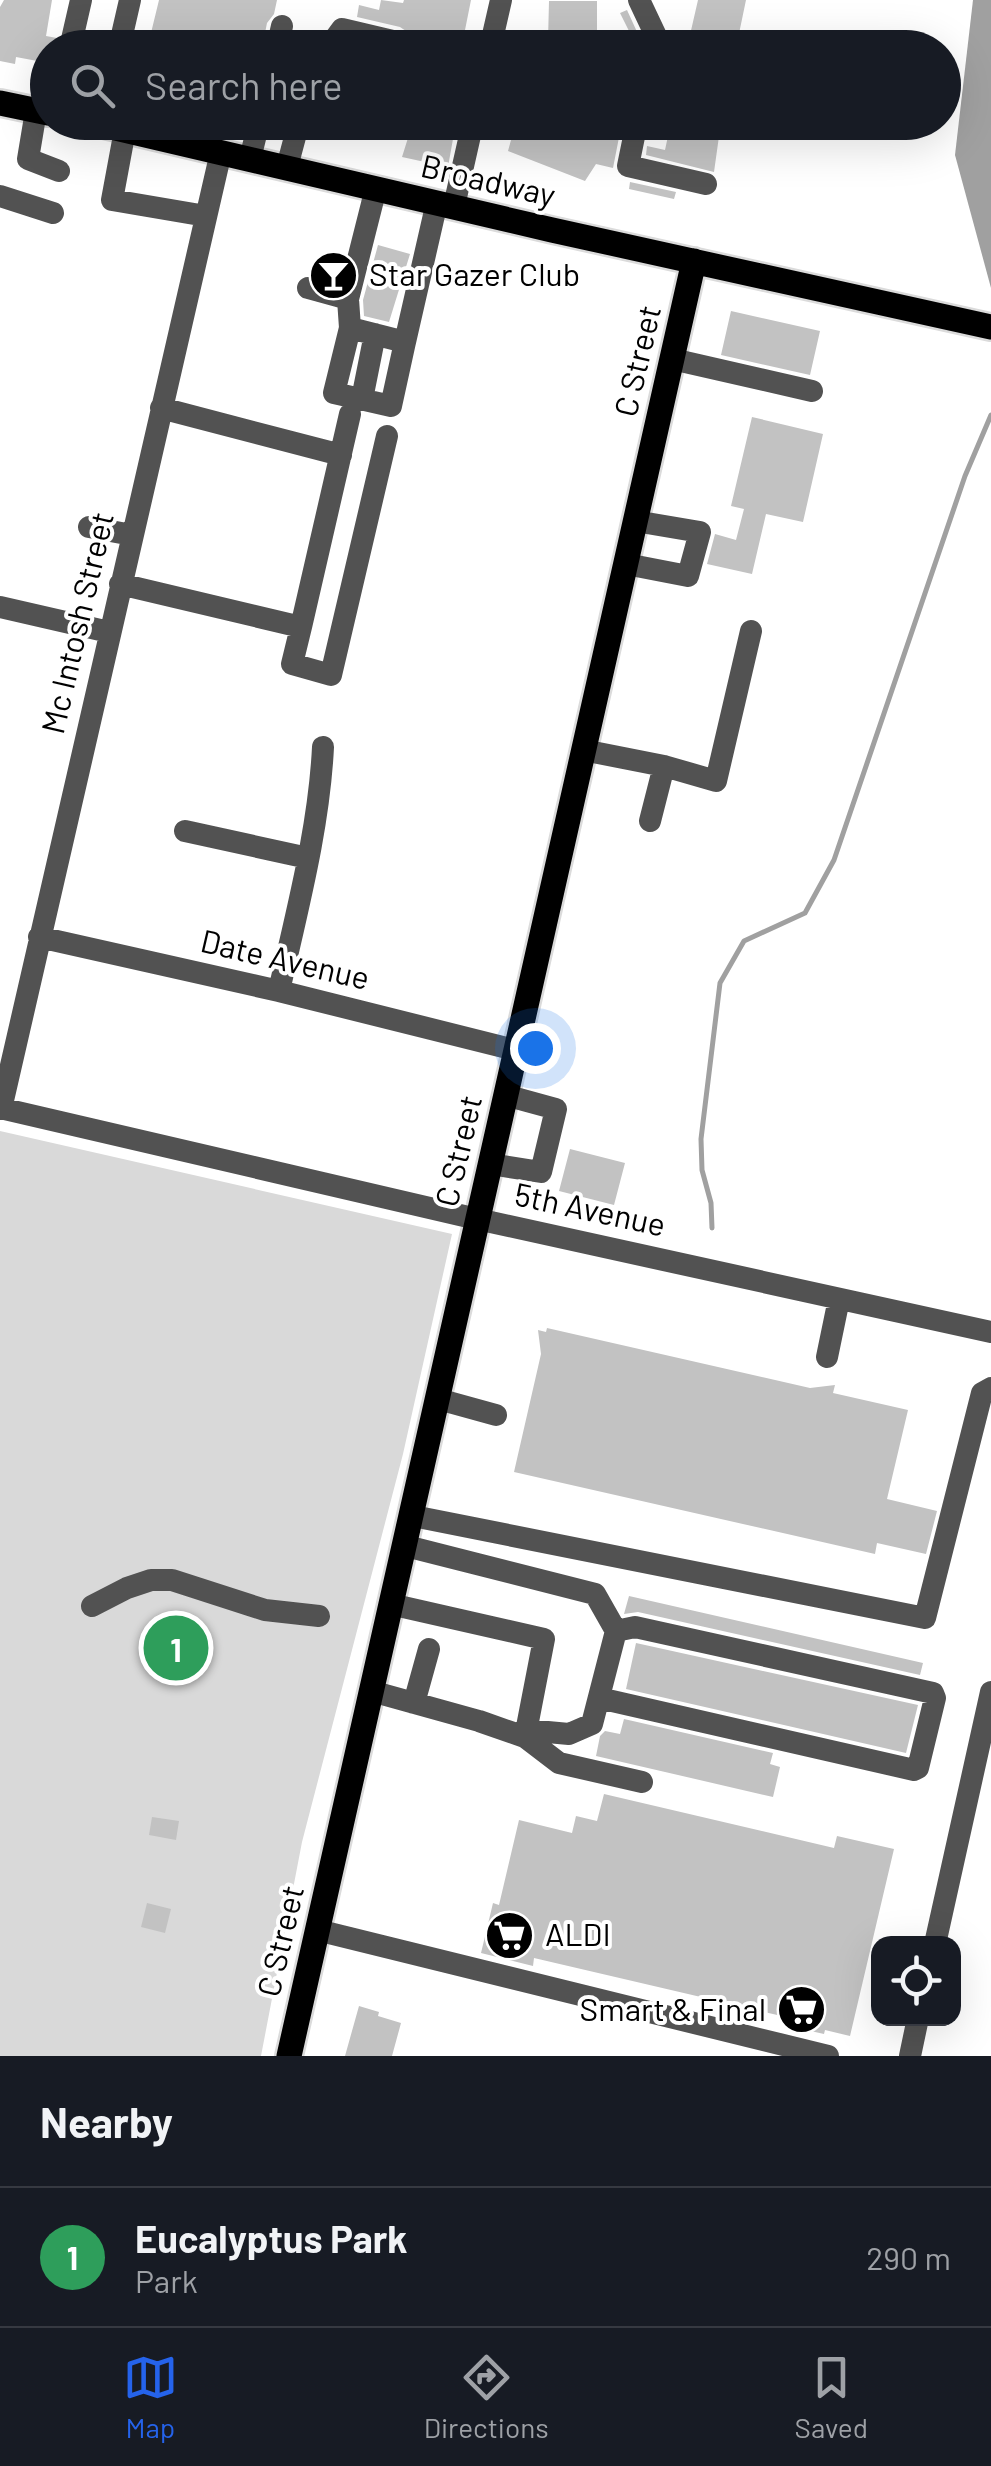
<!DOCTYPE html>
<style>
body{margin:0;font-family:Barlow,sans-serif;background:#242831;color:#f1f3f6}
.controls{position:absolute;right:30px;bottom:30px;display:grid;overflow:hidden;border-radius:20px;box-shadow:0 10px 40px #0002}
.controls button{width:90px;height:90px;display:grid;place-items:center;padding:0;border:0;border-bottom:2px solid #363941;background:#171b24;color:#f1f3f6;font:50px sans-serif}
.you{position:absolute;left:535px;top:1048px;width:35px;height:35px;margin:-25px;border:8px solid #fff;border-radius:50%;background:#1a73e8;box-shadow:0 0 0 15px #1a73e833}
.badge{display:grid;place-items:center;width:65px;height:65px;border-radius:50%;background:#2563eb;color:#fff;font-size:32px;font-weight:700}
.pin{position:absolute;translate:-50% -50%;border:5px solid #fff;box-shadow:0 2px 10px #0006}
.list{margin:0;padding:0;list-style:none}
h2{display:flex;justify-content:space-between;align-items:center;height:130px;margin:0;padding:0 40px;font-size:42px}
h2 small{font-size:32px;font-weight:400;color:#9ea1a6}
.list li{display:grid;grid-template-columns:65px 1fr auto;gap:30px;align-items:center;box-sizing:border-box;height:140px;padding:0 40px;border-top:2px solid #363941}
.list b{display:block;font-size:38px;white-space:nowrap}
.list p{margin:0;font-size:32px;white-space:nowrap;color:#9ea1a6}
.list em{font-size:32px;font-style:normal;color:#9ea1a6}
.icon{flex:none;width:55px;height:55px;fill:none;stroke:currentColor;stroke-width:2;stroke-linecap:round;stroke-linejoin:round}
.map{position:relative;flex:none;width:991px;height:2056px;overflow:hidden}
.search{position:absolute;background:#171b24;box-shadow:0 10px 40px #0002;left:30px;right:30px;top:30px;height:110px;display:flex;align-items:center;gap:25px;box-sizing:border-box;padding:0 35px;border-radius:55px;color:#9ea1a6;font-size:38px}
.sheet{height:270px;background:#171b24}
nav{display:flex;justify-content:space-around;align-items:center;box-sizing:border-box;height:140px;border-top:2px solid #363941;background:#171b24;font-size:28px;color:#9ea1a6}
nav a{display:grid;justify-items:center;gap:5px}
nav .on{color:#2563eb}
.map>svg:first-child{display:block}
.green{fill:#d9d9d9}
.water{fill:#a0a0a0}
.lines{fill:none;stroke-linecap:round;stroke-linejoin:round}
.stream{stroke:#a0a0a0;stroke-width:5}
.building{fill:#c2c2c2}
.major-casing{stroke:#dbdbdb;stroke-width:30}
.minor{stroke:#525252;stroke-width:22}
.major{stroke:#000;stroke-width:25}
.labels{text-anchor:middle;stroke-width:8;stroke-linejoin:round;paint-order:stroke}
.street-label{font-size:32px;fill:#000;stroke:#fff}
.poi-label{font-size:32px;fill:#000;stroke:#fff;text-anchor:start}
</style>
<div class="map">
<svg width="991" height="2056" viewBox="0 0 991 2056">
<rect width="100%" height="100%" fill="#fff"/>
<path class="green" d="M0,1131L452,1234L403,1454L302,1842L261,2056H0Z"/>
<path class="water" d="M973,0H991V288L955,155Z"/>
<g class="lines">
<path class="stream" d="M712,1228L711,1203L702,1170L701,1139L720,983L744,941L805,913L834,860L965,476L991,415"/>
</g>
<path class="building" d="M4,0H52L46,36L57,38L55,48H48V63L16,57L15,64L0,61V7Z
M159,0H277L274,14L267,23L262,48H214L151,33Z
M381,0L403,3L404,0H471L465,30L475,32L472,47L409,33L400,27L357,17L359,5L379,10Z
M698,0H746L736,48H687Z
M549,1H597V41H585V45L548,41Z
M627,10L638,34L632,37L620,13Z
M413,122H456L448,167L402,157Z
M516,122H622L613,168L596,164L585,181L508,151Z
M671,122H721L714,172L646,155L647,146L665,150Z
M630,182L676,192L674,199L629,189Z
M378,245L410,254L389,322L364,316L363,300Z
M731,311L820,331L810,375L721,355Z
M752,417L823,434L803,522L766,514L752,574L707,564L715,534L736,540L744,509L731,506Z
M570,1149L625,1163L614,1205L559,1191Z
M547,1328L810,1388L835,1385L833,1393L908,1410L887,1499L937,1511L926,1554L877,1543L875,1554L514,1472L541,1354L538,1330L546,1332Z
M629,1596L923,1663L920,1675L638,1612L624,1614Z
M636,1643L918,1705L906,1753L626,1689Z
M624,1719L773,1753L770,1764L780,1767L773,1797L596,1756L600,1736L605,1731L620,1734Z
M604,1794L834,1848L837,1836L894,1849L850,2036L825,2030L824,2034L784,2025L786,2017L534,1958L533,1966L481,1953L493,1903L499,1905L519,1820L572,1833L576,1816L597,1821Z
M152,1817L179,1821L176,1840L149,1835Z
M147,1903L171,1909L165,1933L141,1927Z
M359,2006L379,2012L378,2016L401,2023L392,2056H345Z"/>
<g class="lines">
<defs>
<path id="major" d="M0,103L48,113
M90,122L552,230L991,327
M289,2056L694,261"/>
</defs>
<use href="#major" class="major-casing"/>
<path class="minor" d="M639,0L656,36L653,48
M70,48L81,0
M119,48L130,0
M277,48L282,26
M328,48L342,29L397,42
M490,48L501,0
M36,111L28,159L59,171
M637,122L628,166L706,184
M125,130L112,200L206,216
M186,144L190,122
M250,159L259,122
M287,167L299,122
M0,196L53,213
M454,206L473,122
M308,288L348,299L350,328L405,342L437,202
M348,299L376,188
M350,328L334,393L391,406L405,342
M672,359L812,391
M362,399L375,334
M161,408L341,455
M89,527L132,535
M626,564L688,576L700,532L635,521
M120,584L301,627L292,664L331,675L387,436
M0,607L109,632
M301,627L350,414
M583,750L664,766L716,781L751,631
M650,821L664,766
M185,831L308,858
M39,937L279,991L515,1050
M279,991C297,910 319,829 323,747
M0,1108L477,1219L991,1332
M1,1109L221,152
M490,1164L541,1172L556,1109L505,1095
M827,1357L839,1299
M438,1399L496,1415
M413,1516L925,1618L982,1393L991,1388
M406,1546L595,1594L616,1631L592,1724L569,1734L526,1730
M390,1604L544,1639L525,1737
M92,1606L127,1588L151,1580H172L265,1610L319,1616
M371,1691L479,1721L525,1737L559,1763L642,1782
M599,1698L914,1770L918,1768L935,1698L933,1693L635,1627L616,1631
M414,1703L429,1649
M317,1930L828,2056
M935,1944L991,1692
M910,2056L918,2018"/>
<use href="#major" class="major"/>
</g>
<defs>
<symbol id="bar-disc" viewBox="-11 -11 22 22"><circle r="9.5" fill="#000" stroke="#fff"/><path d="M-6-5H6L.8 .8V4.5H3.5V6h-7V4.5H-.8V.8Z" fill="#fff"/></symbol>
<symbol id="supermarket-disc" viewBox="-11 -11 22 22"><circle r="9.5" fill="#000" stroke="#fff"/><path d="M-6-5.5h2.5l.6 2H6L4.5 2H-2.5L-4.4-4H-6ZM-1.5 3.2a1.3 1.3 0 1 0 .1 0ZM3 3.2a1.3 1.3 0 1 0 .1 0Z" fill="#fff"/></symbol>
</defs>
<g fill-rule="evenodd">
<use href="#bar-disc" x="306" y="248" width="55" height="55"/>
<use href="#supermarket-disc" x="482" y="1908" width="55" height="55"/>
<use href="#supermarket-disc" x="774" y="1982" width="55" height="55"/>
</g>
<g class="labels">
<g class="street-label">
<text transform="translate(488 181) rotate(13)" y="11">Broadway</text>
<text transform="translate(638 361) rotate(-77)" y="11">C Street</text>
<text transform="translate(78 623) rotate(-77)" y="11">Mc Intosh Street</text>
<text transform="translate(285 960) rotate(13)" y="11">Date Avenue</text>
<text transform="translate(459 1151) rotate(-77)" y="11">C Street</text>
<text transform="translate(590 1210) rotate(12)" y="11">5th Avenue</text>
<text transform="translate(281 1941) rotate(-77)" y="11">C Street</text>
</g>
<g class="poi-label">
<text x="369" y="286">Star Gazer Club</text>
<text x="545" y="1946">ALDI</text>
<text x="766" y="2021" text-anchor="end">Smart &amp; Final</text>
</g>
</g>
</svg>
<div class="controls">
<button><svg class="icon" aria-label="locate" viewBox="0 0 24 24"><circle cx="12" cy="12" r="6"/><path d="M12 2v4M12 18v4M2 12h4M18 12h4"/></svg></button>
</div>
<div class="you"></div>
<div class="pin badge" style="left:176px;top:1648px;background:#2e9e5b">1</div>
<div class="search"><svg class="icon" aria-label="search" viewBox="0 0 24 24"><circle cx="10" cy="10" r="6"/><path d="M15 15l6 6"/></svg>Search here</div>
</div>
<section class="sheet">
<h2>Nearby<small></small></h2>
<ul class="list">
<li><span class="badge" style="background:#2e9e5b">1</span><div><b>Eucalyptus Park</b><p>Park</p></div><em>290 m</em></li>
</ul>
</section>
<nav>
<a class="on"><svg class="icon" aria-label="map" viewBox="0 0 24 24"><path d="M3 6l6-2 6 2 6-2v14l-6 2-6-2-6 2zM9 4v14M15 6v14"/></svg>Map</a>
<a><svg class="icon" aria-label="directions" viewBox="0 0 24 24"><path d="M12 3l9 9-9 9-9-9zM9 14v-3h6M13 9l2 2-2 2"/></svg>Directions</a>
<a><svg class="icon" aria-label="saved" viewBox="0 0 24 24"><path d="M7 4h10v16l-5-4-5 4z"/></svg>Saved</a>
</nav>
